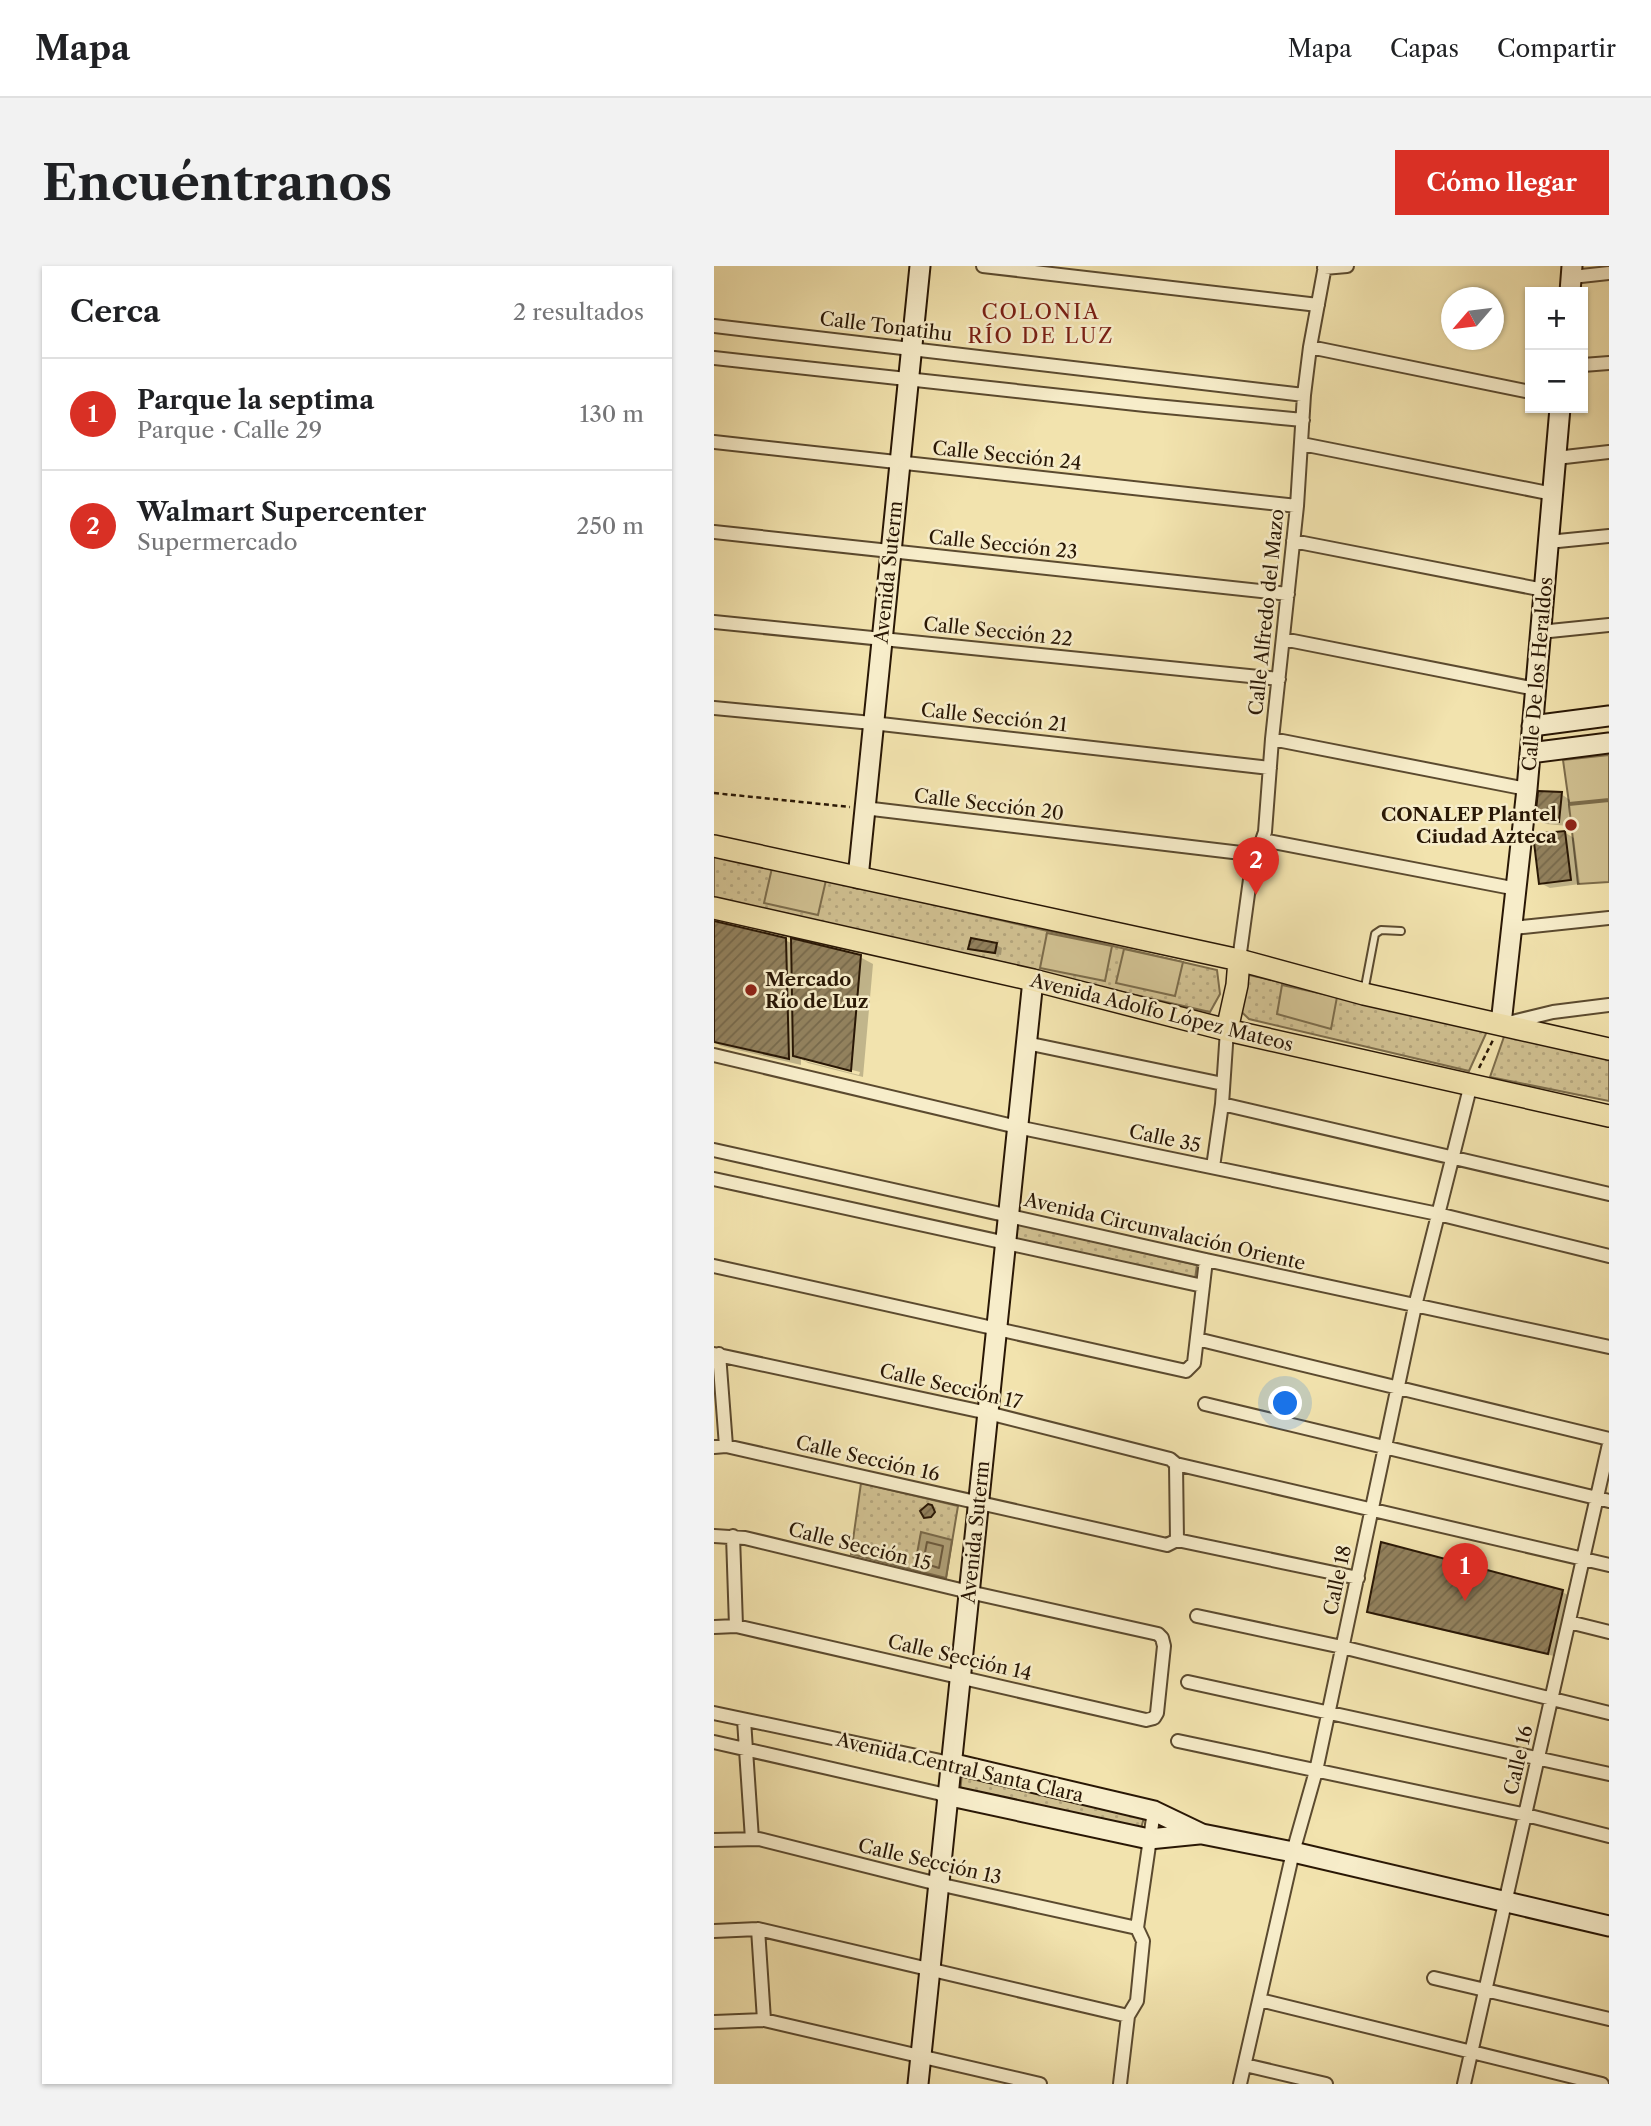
<!DOCTYPE html>
<html lang="es">
<meta charset="utf-8">
<style>
body{margin:0;font-family:"Libre Caslon Text",serif;background:#f2f2f2;color:#202124}
.controls{position:absolute;right:21px;top:21px;display:grid;overflow:hidden;border-radius:0px;box-shadow:0 2px 5px #0004}
.controls button{width:63px;height:63px;display:grid;place-items:center;padding:0;border:0;border-bottom:2px solid #e0e0e0;background:#fff;color:#202124;font:35px sans-serif}
.compass{position:absolute;left:727px;top:21px;width:63px;height:63px;border-radius:50%;background:#fff;box-shadow:0 2px 5px #0004;rotate:242deg}
.you{position:absolute;left:572px;top:1138px;width:24px;height:24px;margin:-18px;border:5px solid #fff;border-radius:50%;background:#1a73e8;box-shadow:0 0 0 10px #1a73e833}
.badge{display:grid;place-items:center;width:46px;height:46px;border-radius:50%;background:#d93025;color:#fff;font-size:23px;font-weight:700}
.pin{position:absolute;translate:-50% -58px;filter:drop-shadow(0 2px 4px #0008)}
.pin::after{content:'';position:absolute;top:37px;width:24px;height:21px;background:inherit;clip-path:polygon(0 0,100% 0,50% 100%)}
.list{margin:0;padding:0;list-style:none}
h2{display:flex;justify-content:space-between;align-items:center;height:91px;margin:0;padding:0 28px;font-size:30px}
h2 small{font-size:23px;font-weight:400;color:#757577}
.list li{display:grid;grid-template-columns:46px 1fr auto;gap:21px;align-items:center;box-sizing:border-box;height:112px;padding:0 28px;border-top:2px solid #e0e0e0}
.list b{display:block;font-size:26px;white-space:nowrap}
.list p{margin:0;font-size:23px;white-space:nowrap;color:#757577}
.list em{font-size:23px;font-style:normal;color:#757577}
.map{position:relative;flex:none;width:895px;height:1818px;overflow:hidden;border-radius:0px}
header{display:flex;align-items:center;gap:42px;box-sizing:border-box;height:98px;padding:0 35px;background:#fff;border-bottom:2px solid #e0e0e0}
header strong{font-size:33px}
nav{display:flex;gap:38px;margin-inline-start:auto;font-size:24px}
.intro{display:flex;align-items:center;justify-content:space-between;box-sizing:border-box;height:168px;padding:0 42px}
h1{margin:0;font-size:49px}
.button{padding:18px 32px;border-radius:0px;background:#d93025;color:#fff;font-size:24px;font-weight:700}
main{display:flex;gap:42px;padding:0 42px}
aside{flex:1;background:#fff;border-radius:0px;box-shadow:0 2px 5px #0004}
.map>svg:first-child{display:block}
.park{fill:url(#park-dots);stroke:#7c6c4b;stroke-width:2}
.garden{fill:#d0c091;stroke:#7c6c4b;stroke-width:2}
.water{fill:#ae9e75;stroke:#796848;stroke-width:2}
.shadow{fill:#0003;fill-rule:evenodd}
.lines{fill:none;stroke-linecap:round;stroke-linejoin:round}
.shore{stroke:#6c5a3d;stroke-width:2}
.building{fill:url(#building-hatch);stroke:#291705;stroke-width:2}
.lane-casing{stroke:#5b4a2f;stroke-width:10}
.street-casing{stroke:#5b4a2f;stroke-width:16}
.secondary-casing{stroke:#291705;stroke-width:23}
.primary-casing{stroke:#291705;stroke-width:24}
.path{stroke:#291705;stroke-width:2.5;stroke-dasharray:5 3.5;stroke-linecap:butt}
.lane{stroke:#f7edca;stroke-width:6}
.street{stroke:#f7edca;stroke-width:12}
.secondary{stroke:#f7edca;stroke-width:19}
.primary{stroke:#f2e3ae;stroke-width:21}
.poi-dot{fill:#8f2418;stroke:#f7edca;stroke-width:2.5}
.labels{text-anchor:middle;stroke-width:5;stroke-linejoin:round;paint-order:stroke}
.street-label{font-size:19px;fill:#291705;stroke:#f7edca}
.poi-label{font-size:19px;font-weight:bold;fill:#291705;stroke:#f7edca;text-anchor:end}
.neighbourhood-label{font-size:21px;letter-spacing:2px;fill:#7a1f14;stroke:#f7edca}
</style>
<header>
<strong>Mapa</strong>
<nav><a>Mapa</a><a>Capas</a><a>Compartir</a></nav>
</header>
<div class="intro"><h1>Encuéntranos</h1><a class="button">Cómo llegar</a></div>
<main>
<aside>
<h2>Cerca<small>2 resultados</small></h2>
<ul class="list">
<li><span class="badge">1</span><div><b>Parque la septima</b><p>Parque · Calle 29</p></div><em>130 m</em></li>
<li><span class="badge">2</span><div><b>Walmart Supercenter</b><p>Supermercado</p></div><em>250 m</em></li>
</ul>
</aside>
<div class="map">
<svg width="895" height="1818" viewBox="0 0 895 1818">
<defs>
<pattern id="park-dots" width="8" height="8" patternUnits="userSpaceOnUse" patternTransform="scale(1.75)"><rect width="8" height="8" fill="#d0c091"/><path d="M2 2h.1M6 6h.1" fill="none" stroke="#b3a47c" stroke-width="1.8" stroke-linecap="round"/></pattern>
<pattern id="building-hatch" width="6" height="6" patternUnits="userSpaceOnUse" patternTransform="scale(1.75)"><rect width="6" height="6" fill="#92815d"/><path d="M-1 1l2-2M0 6l6-6M5 7l2-2" fill="none" stroke="#77694b"/></pattern>
</defs>
<rect width="100%" height="100%" fill="#f2e3ae"/>
<filter id="stains"><feTurbulence type="fractalNoise" baseFrequency=".00286" numOctaves="4"/><feColorMatrix values="0 0 0 0 .2 0 0 0 0 .09 0 0 0 0 .02 0 0 0 .5 -.17"/></filter>
<radialGradient id="worn" r=".72"><stop offset=".6" stop-color="#630" stop-opacity="0"/><stop offset="1" stop-color="#630" stop-opacity=".3"/></radialGradient>
<path class="park" d="M0,588L503,704L506,728L496,746L0,633Z
M530,708L775,761L755,805L535,753L516,735Z
M792,765L895,789V835L776,811Z
M303,958L483,999L481,1013L301,973Z
M147,1217L244,1240L232,1312L137,1288Z
M248,1507L431,1548L426,1566L246,1527Z"/>
<path class="garden" d="M895,489V533L855,537L849,494Z
M895,535V616L864,618L855,539Z
M58,602L112,614L104,649L50,637Z
M333,667L398,680L391,715L326,702Z
M410,683L469,696L461,730L402,717Z
M568,719L623,731L617,763L563,748Z"/>
<path class="water" d="M207,1266L238,1274L232,1312L200,1304Z"/>
<path class="shadow" d="M847,528L856,534L854,560L832,558L822,553Z
M850,566L860,572L866,618L836,622L826,617Z
M0,656L71,674L79,678L146,691L159,698L149,811L94,797L87,793V799L7,780L0,776ZM91,792L146,806L145,809L91,795Z
M282,679L288,682L287,689L262,685L256,682Z
M848,1326L854,1329L840,1390L661,1349L655,1346Z"/>
<g class="lines">
<path class="shore" d="M213,1276L229,1280L225,1302L209,1297Z"/>
</g>
<path class="building" d="M824,525L848,526L845,556L821,554Z
M851,565L857,614L825,618L819,568Z
M0,655L72,672L75,793L0,776Z
M77,672L147,689L137,805L79,790Z
M257,672L283,677L281,687L254,683Z
M214,1238L218,1239L221,1246L217,1251L210,1252L206,1245Z
M667,1276L849,1324L834,1388L653,1346Z"/>
<g class="lines">
<defs>
<path id="lane" d="M650,726L661,668L667,664L687,665"/>
<path id="street" d="M269,0L604,39
M610,2L633,0
M858,11L895,7
M0,60L590,129
M596,81L816,126
M0,92L431,139L589,154
M869,99L895,97
M0,176L583,240
M588,178L839,228
M842,192L895,186
M0,266L574,328
M579,275L830,324
M834,276L895,270
M0,356L565,413
M826,366L895,359
M569,373L822,423
M0,442L158,457L556,502
M558,473L813,523
M150,542L544,589
M549,574L803,623
M799,662L895,652
M525,694L537,606L551,566L558,473L583,240L590,129L596,81L611,0
M794,757L839,746L895,739
M312,777L509,818
M0,789L303,861L724,948L895,990
M508,838L895,928
M0,884L492,994L895,1081
M499,901L508,838L513,764
M0,913L489,1020
M0,1000L472,1105L480,1097L492,994
M483,1073L895,1173
M0,1088L274,1147L456,1193L462,1198L895,1299
M5,1088L12,1180
M491,1138L895,1235
M0,1181L12,1180L453,1279L463,1274
M462,1198L463,1274
M0,1270L31,1272L255,1326L444,1368L448,1372L450,1380L443,1447L440,1452L432,1454L22,1360L0,1361
M19,1270L22,1360
M463,1274L644,1312
M483,1350L628,1381L895,1447
M855,1356L895,1366
M474,1416L895,1508
M0,1447L236,1497
M30,1454L38,1573
M464,1475L812,1549L895,1570
M0,1476L232,1529
M0,1574L45,1573L224,1618L423,1662
M44,1663L50,1754
M0,1665L44,1663L414,1750
M720,1712L895,1753
M546,1734L888,1818
M0,1756L50,1754L326,1818
M531,1799L612,1818
M406,1818L414,1750L423,1735L429,1675L423,1662L440,1545
M526,1818L579,1586L602,1505L701,1040L757,818
M750,1818L895,1178"/>
<path id="secondary" d="M856,26L858,0
M818,460L895,450
M816,487L895,477
M144,612L206,0
M787,758L813,523L846,142
M236,1497L440,1545L488,1568L579,1586L895,1660
M232,1529L435,1573L485,1568
M204,1818L319,714"/>
<path id="primary" d="M0,580L525,694L650,728L895,783
M0,642L319,714L513,764L895,850
M513,764L523,719L525,694"/>
</defs>
<use href="#lane" class="lane-casing"/>
<use href="#street" class="street-casing"/>
<use href="#secondary" class="secondary-casing"/>
<use href="#primary" class="primary-casing"/>
<path class="path" d="M0,527L136,541
M765,802L779,774"/>
<use href="#lane" class="lane"/>
<use href="#street" class="street"/>
<use href="#secondary" class="secondary"/>
<use href="#primary" class="primary"/>
</g>
<g class="poi-dot">
<circle cx="857" cy="559" r="7"/>
<circle cx="37" cy="724" r="7"/>
</g>
<g class="labels">
<g class="street-label">
<text transform="translate(172 60) rotate(7)" y="7">Calle Tonatihu</text>
<text transform="translate(293 189) rotate(6)" y="7">Calle Sección 24</text>
<text transform="translate(289 278) rotate(6)" y="7">Calle Sección 23</text>
<text transform="translate(174 306) rotate(-84)" y="7">Avenida Suterm</text>
<text transform="translate(552 346) rotate(-84)" y="7">Calle Alfredo del Mazo</text>
<text transform="translate(284 365) rotate(6)" y="7">Calle Sección 22</text>
<text transform="translate(823 408) rotate(-85)" y="7">Calle De los Heraldos</text>
<text transform="translate(280 451) rotate(6)" y="7">Calle Sección 21</text>
<text transform="translate(275 538) rotate(7)" y="7">Calle Sección 20</text>
<text transform="translate(448 746) rotate(14)" y="7">Avenida Adolfo López Mateos</text>
<text transform="translate(451 872) rotate(12)" y="7">Calle 35</text>
<text transform="translate(451 965) rotate(13)" y="7">Avenida Circunvalación Oriente</text>
<text transform="translate(237 1120) rotate(13)" y="7">Calle Sección 17</text>
<text transform="translate(154 1192) rotate(13)" y="7">Calle Sección 16</text>
<text transform="translate(261 1266) rotate(-84)" y="7">Avenida Suterm</text>
<text transform="translate(146 1280) rotate(14)" y="7">Calle Sección 15</text>
<text transform="translate(623 1314) rotate(-78)" y="7">Calle 18</text>
<text transform="translate(246 1391) rotate(13)" y="7">Calle Sección 14</text>
<text transform="translate(804 1494) rotate(-77)" y="7">Calle 16</text>
<text transform="translate(246 1501) rotate(13)" y="7">Avenida Central Santa Clara</text>
<text transform="translate(216 1595) rotate(13)" y="7">Calle Sección 13</text>
</g>
<g class="poi-label">
<text x="843" y="555">CONALEP Plantel<tspan x="843" dy="22">Ciudad Azteca</tspan></text>
<text x="51" y="720" text-anchor="start">Mercado<tspan x="51" dy="22">Río de Luz</tspan></text>
</g>
<g class="neighbourhood-label">
<text x="327" y="53">COLONIA<tspan x="327" dy="24">RÍO DE LUZ</tspan></text>
</g>
</g>
<rect width="100%" height="100%" filter="url(#stains)"/>
<rect width="100%" height="100%" fill="url(#worn)"/>
</svg>
<div class="controls">
<button>+</button>
<button>−</button>
</div>
<svg class="compass" viewBox="-18 -18 36 36"><path d="M0-13l5 13h-10z" fill="#e53935"/><path d="M0 13l5-13h-10z" fill="#757577"/></svg>
<div class="you"></div>
<div class="pin badge" style="left:751px;top:1335px">1</div>
<div class="pin badge" style="left:542px;top:629px">2</div>
</div>
</main>
